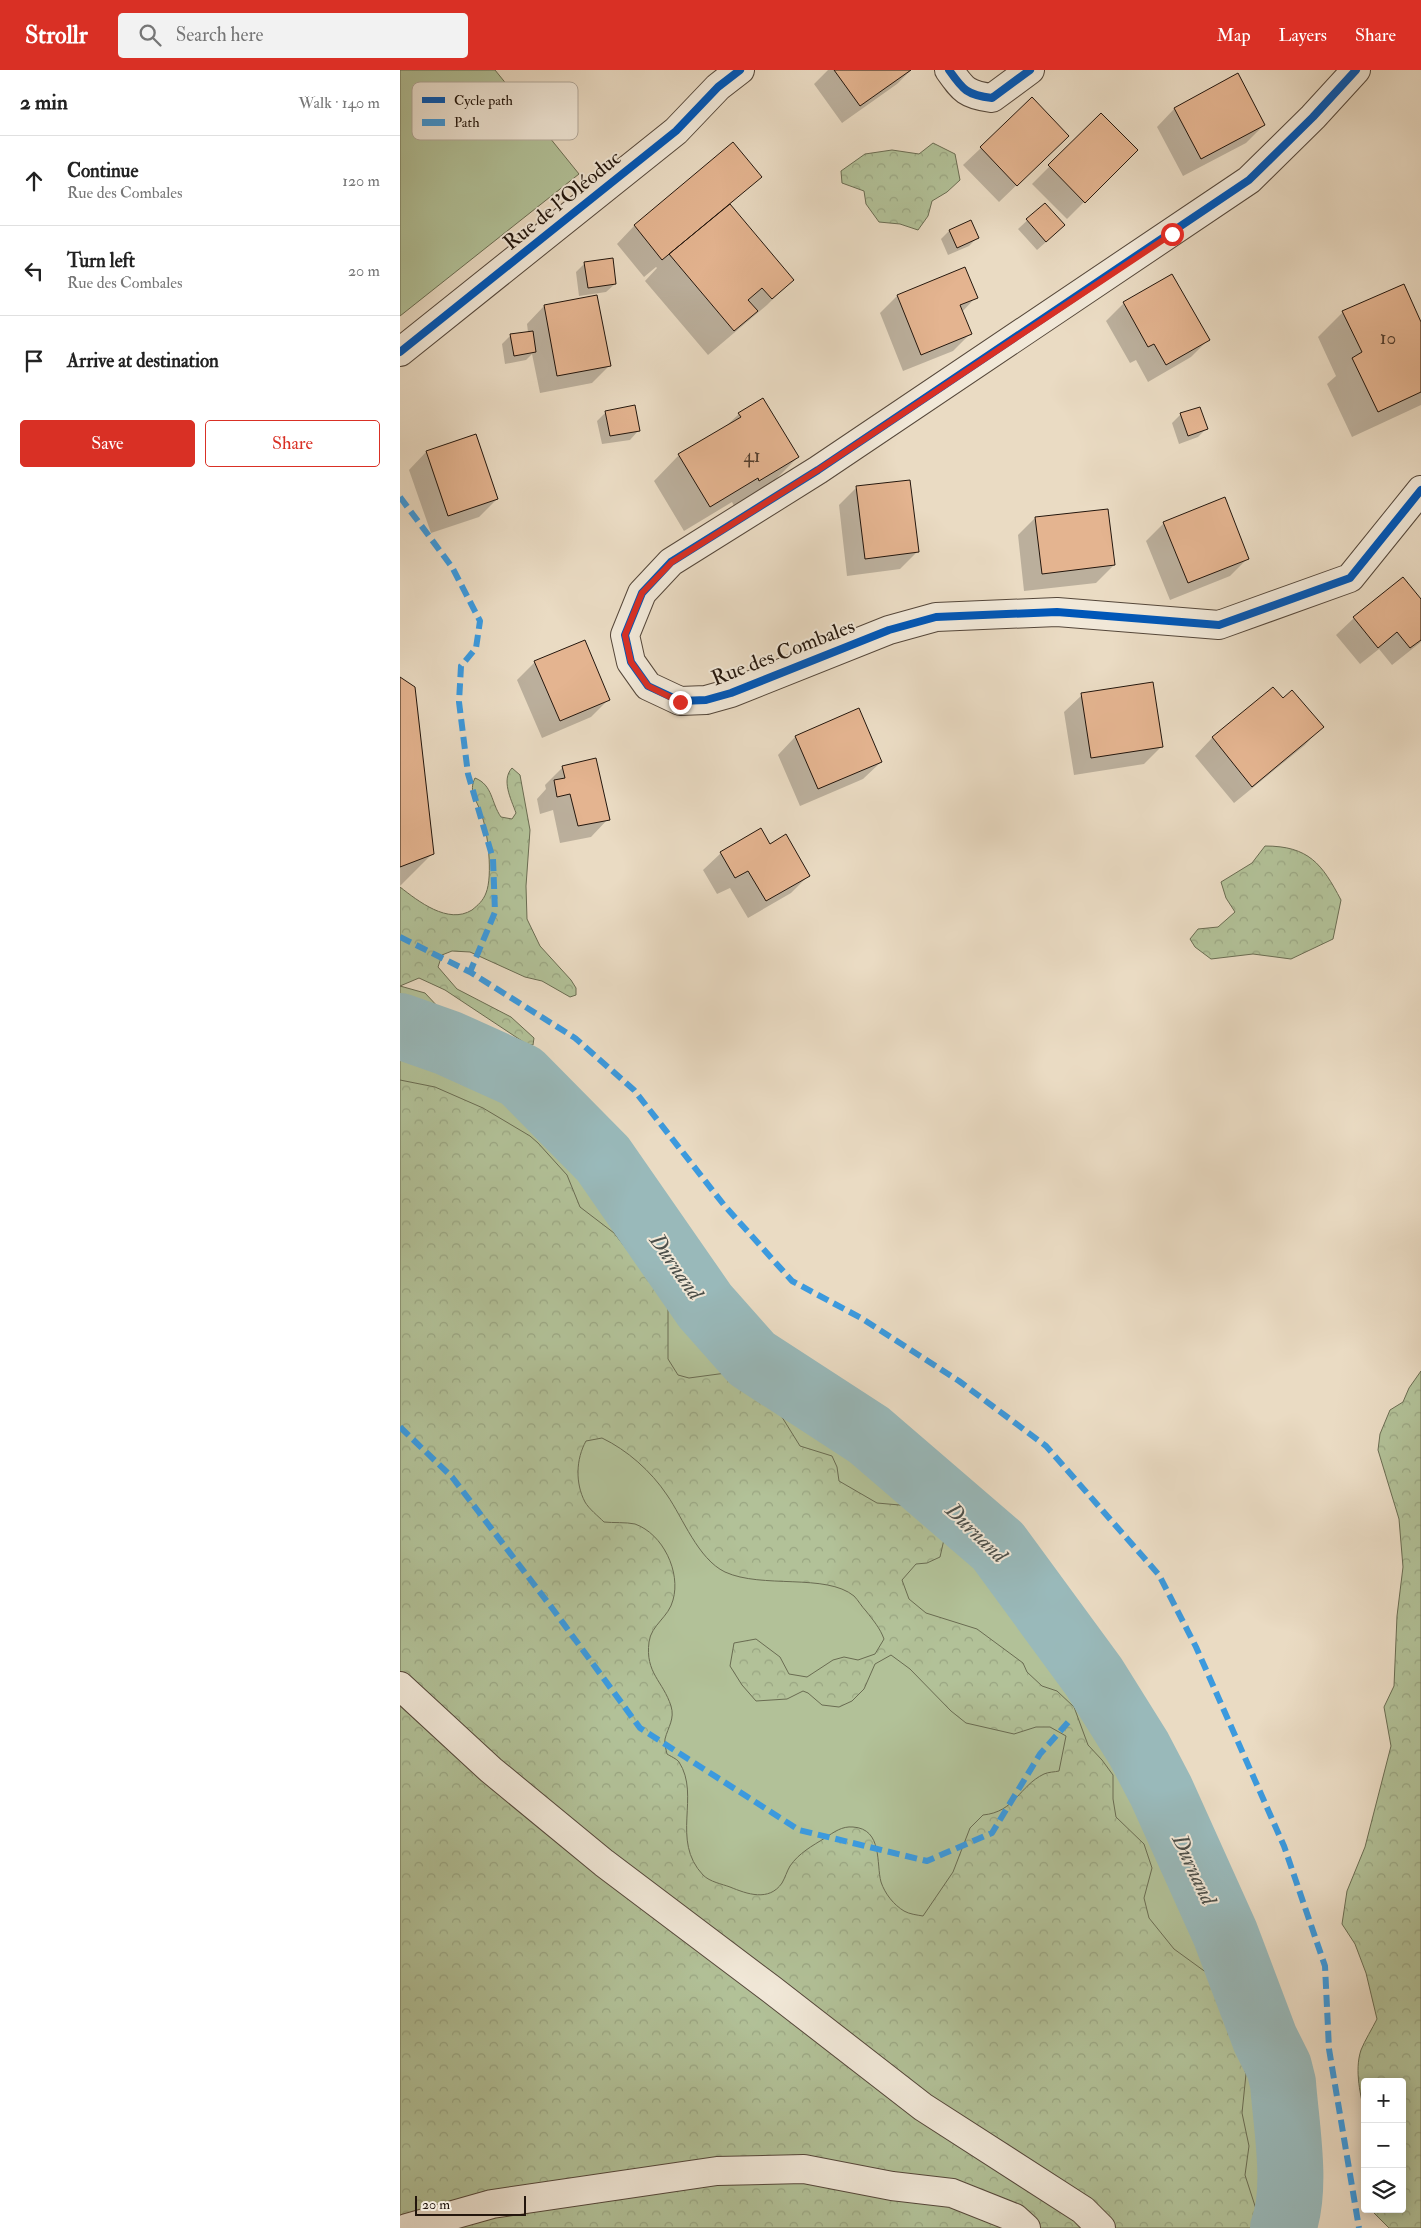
<!DOCTYPE html>
<meta charset="utf-8">
<style>
body{margin:0;font-family:"IM FELL Double Pica",serif;background:#f2f2f2;color:#222}
.controls{position:absolute;right:15px;bottom:15px;display:grid;overflow:hidden;border-radius:5px;box-shadow:0 2px 12px #0003}
.controls button{width:45px;height:45px;display:grid;place-items:center;padding:0;border:0;border-bottom:1px solid #e0e0e0;background:#fff;color:#222;font:25px sans-serif}
.scale{position:absolute;left:15px;bottom:12px;width:111px;box-sizing:border-box;padding-left:5px;border:2px solid #23160d;border-top:0;font-size:14px;line-height:18px;white-space:nowrap;color:#23160d;-webkit-text-stroke:4px #f1e8d8;paint-order:stroke}
.stop{position:absolute;width:15px;height:15px;margin:-11px;border:4px solid #d93025;border-radius:50%;background:#fff}
.stop.end{background:#d93025;border-color:#fff;box-shadow:0 1px 5px #0008}
.list{margin:0;padding:0;list-style:none}
h2{display:flex;justify-content:space-between;align-items:center;height:65px;margin:0;padding:0 20px;font-size:21px}
h2 small{font-size:16px;font-weight:400;color:#767676}
.list li{display:grid;grid-template-columns:32px 1fr auto;gap:15px;align-items:center;box-sizing:border-box;height:90px;padding:0 20px;border-top:1px solid #e0e0e0}
.list b{display:block;font-size:19px;white-space:nowrap}
.list p{margin:0;font-size:16px;white-space:nowrap;color:#767676}
.list em{font-size:16px;font-style:normal;color:#767676}
.actions{display:flex;gap:10px;padding:15px 20px}
.actions a{flex:1;padding:11px 0;border:1px solid #d93025;border-radius:5px;text-align:center;font-size:18px;color:#d93025}
.actions .main{background:#d93025;color:#fff}
.icon{flex:none;width:28px;height:28px;fill:none;stroke:currentColor;stroke-width:2;stroke-linecap:round;stroke-linejoin:round}
.map{position:relative;flex:none;width:1021px;height:2158px;overflow:hidden}
header{display:flex;align-items:center;gap:30px;box-sizing:border-box;height:70px;padding:0 25px;background:#d93025;color:#fff}
header strong{font-size:24px}
nav{display:flex;gap:28px;margin-inline-start:auto;font-size:18px}
.search{width:350px;height:45px;background:#f2f2f2;display:flex;align-items:center;gap:12px;box-sizing:border-box;padding:0 18px;border-radius:5px;color:#767676;font-size:19px}
main{display:flex}
aside{flex:1;background:#fff}
.map>svg:first-child{display:block}
.green{fill:#b2c198;stroke:#6a6c52}
.forest{fill:url(#forest-crowns);stroke:#6a6c52;fill-rule:evenodd}
.shadow{fill:#0003}
.lines{fill:none;stroke-linecap:round;stroke-linejoin:round}
.river{stroke:#99b9ba;stroke-width:66}
.building{fill:#e4b490;stroke:#23160d}
.minor-casing{stroke:#55473a;stroke-width:30}
.minor{stroke:#f1e8d8;stroke-width:28}
.quiet{stroke:#3c9ade;stroke-width:6;stroke-dasharray:12 6;stroke-linecap:butt}
.cycleway-casing{stroke:#f1e8d8;stroke-width:11}
.cycleway{stroke:#0057b8;stroke-width:8}
.route{stroke:#d93025;stroke-width:6}
.labels{text-anchor:middle;stroke-width:4;stroke-linejoin:round;paint-order:stroke}
.number-label{font-size:19px;fill:#533e2e}
.street-label{font-size:21px;fill:#23160d;stroke:#f1e8d8}
.water-label{font-size:22px;font-style:italic;fill:#4c4f4a;stroke:#f1e8d8}
.key{fill:#f1e8d8;stroke:#b3a99b;stroke-width:1}
.key-label{font-size:14px;fill:#23160d}
</style>
<header>
<strong>Strollr</strong>
<div class="search"><svg class="icon" aria-label="search" viewBox="0 0 24 24"><circle cx="10" cy="10" r="6"/><path d="M15 15l6 6"/></svg>Search here</div>
<nav><a>Map</a><a>Layers</a><a>Share</a></nav>
</header>
<main>
<aside>
<h2>2 min<small>Walk · 140 m</small></h2>
<ul class="list">
<li><svg class="icon" aria-label="ahead" viewBox="0 0 24 24"><path d="M12 20V5M6 11l6-6 6 6"/></svg><div><b>Continue</b><p>Rue des Combales</p></div><em>120 m</em></li>
<li><svg class="icon" aria-label="left" viewBox="0 0 24 24"><path d="M17 20v-9H6M10 6l-5 5 5 5"/></svg><div><b>Turn left</b><p>Rue des Combales</p></div><em>20 m</em></li>
<li><svg class="icon" aria-label="arrive" viewBox="0 0 24 24"><path d="M6 21V4h12l-3 4 3 4H6"/></svg><div><b>Arrive at destination</b></div></li>
</ul>
<div class="actions"><a class="main">Save</a><a>Share</a></div>
</aside>
<div class="map">
<svg width="1021" height="2158" viewBox="0 0 1021 2158">
<defs>
<pattern id="forest-crowns" width="20" height="18" patternUnits="userSpaceOnUse" patternTransform="scale(1.25)"><rect width="20" height="18" fill="#b2c198"/><path d="M2 6a3 3 0 1 1 6 0M12 15a3 3 0 1 1 6 0" fill="none" stroke="#99a582"/></pattern>
</defs>
<rect width="100%" height="100%" fill="#eadbc3"/>
<filter id="stains"><feTurbulence type="fractalNoise" baseFrequency=".004" numOctaves="4"/><feColorMatrix values="0 0 0 0 .2 0 0 0 0 .09 0 0 0 0 .02 0 0 0 .5 -.17"/></filter>
<radialGradient id="worn" r=".72"><stop offset=".6" stop-color="#630" stop-opacity="0"/><stop offset="1" stop-color="#630" stop-opacity=".3"/></radialGradient>
<path class="green" d="M0,0H95L179,104L0,246Z
M0,916L25,923L355,1275L615,1467L895,2006L879,2158H0Z"/>
<path class="forest" d="M533,73L555,84L560,110L547,122L532,131L528,146L518,160L500,154L479,152L466,134L464,121L442,113L441,101L465,84L492,80L519,84Z
M112,698L120,705L130,760L126,816L127,849L140,876L171,910L176,918V925L170,927L142,911L125,907L70,882L52,881L42,885L38,897L57,919L111,947L134,968L133,975H128L45,920L19,908L0,916V817C18,831 48,855 72,840C78,835 83,831 86,823C93,806 88,761 81,743C77,730 68,722 75,708C93,715 91,733 101,747L112,749L116,743C111,729 101,710 112,698Z
M865,776C909,776 922,794 941,830L933,869L891,889L853,884L811,889L795,877L790,869L798,859L818,857L835,842L826,828L821,812L852,793Z
M0,1010L35,1017L83,1038L130,1066L138,1073L167,1105L180,1137L214,1163L232,1186L254,1201L264,1216L268,1232V1289L278,1305L289,1308L326,1303L345,1305L367,1323L400,1376L432,1386L437,1397L439,1411L477,1433L522,1437L538,1445L545,1465L540,1487L527,1493L516,1494L502,1510L509,1529L526,1543L577,1559L623,1593L627,1602L642,1616L657,1621L674,1637L688,1675L702,1690L713,1705V1729L716,1747L744,1774L752,1798L744,1828L749,1848L774,1879L818,1911L827,1927L829,1964L839,1983L846,2004L842,2043L849,2076L845,2105L856,2139L853,2158H0ZM202,1368C227,1380 251,1401 267,1425C283,1448 298,1489 325,1502C362,1519 426,1503 454,1526C458,1530 462,1537 466,1541C473,1550 480,1558 484,1569L475,1584L458,1590L444,1587L433,1590L407,1607L389,1604L380,1587L356,1569L334,1573L330,1596L342,1615L356,1631L387,1629L403,1621L408,1623L422,1635L439,1637L452,1631L464,1619L475,1594L491,1585L510,1599L551,1641L566,1653L614,1664L636,1657H650L666,1666L659,1701C655,1702 648,1702 644,1704C619,1716 615,1742 583,1745L570,1758L553,1802L523,1846C517,1845 509,1844 504,1841C494,1835 485,1824 481,1812C476,1794 483,1759 453,1757C442,1756 434,1762 425,1768C412,1776 399,1783 390,1796C387,1801 385,1808 382,1813C369,1832 347,1824 330,1817C322,1814 310,1812 303,1805C270,1770 301,1726 279,1692C277,1689 270,1686 267,1684C266,1679 264,1673 265,1669C268,1657 275,1649 271,1636C263,1611 245,1603 249,1572C251,1555 269,1547 273,1530C281,1502 263,1464 235,1454C226,1452 213,1453 204,1452C198,1446 189,1439 185,1432C175,1413 176,1389 186,1371Z
M1021,1301V2158H989L970,2139H1002V2012H965V2046C961,2026 954,2001 961,1980C965,1970 972,1959 977,1949L966,1903L955,1874L942,1854L947,1821L965,1777L991,1676L984,1637L994,1616L997,1546L1003,1497L999,1449L978,1380L980,1364L990,1340L1003,1332L1009,1318Z"/>
<path class="shadow" d="M428,0H511L497,14L442,53L414,14Z
M837,5L864,55L846,73L783,106L757,57L774,39Z
M701,45L736,80L667,149L632,114Z
M333,74L361,107L329,135L392,210L367,235L308,285L245,211L257,198L256,197L244,207L217,174L234,156Z
M581,78L650,83L599,132L563,95Z
M645,134L655,164L637,180L618,159Z
M570,152L577,168L569,176L548,185L541,169L549,161Z
M185,193L215,214L206,222L179,226L176,202Z
M565,198L576,227L562,242L571,263L553,281L503,301L480,243L497,226Z
M724,233L808,270L791,287L748,312L736,290L730,293L706,251Z
M144,236L210,295L192,313L140,323L132,284L126,290L105,294L102,274L111,265L128,262L127,254Z
M943,242L1021,255V335L952,367L927,314L936,306L918,267Z
M206,342L238,361L230,370L202,374L197,351Z
M339,344L398,387L372,413L334,436L332,432L284,461L254,411L279,385L324,358Z
M781,344L806,359L798,367L779,374L772,353Z
M26,382L97,429L79,447L31,463L9,400Z
M456,418L518,481L500,499L447,506L439,435Z
M635,448L714,495L696,513L624,521L618,465Z
M764,453L848,488L830,506L770,530L746,471Z
M1002,508L1021,531V572L992,595L979,579L960,594L936,565L954,548Z
M184,571L209,629L191,647L142,668L117,610L135,592Z
M0,608L33,783L0,816Z
M873,618L882,630L922,657L905,675L834,733L795,686L812,668Z
M682,625L762,676L744,694L674,705L664,642Z
M458,640L481,692L463,709L400,736L378,685L395,667Z
M163,697L208,749L191,767L160,773L153,740L140,744L137,729L146,719L145,715Z
M369,775L408,806L391,823L348,848L330,818L317,824L303,800L321,783Z"/>
<g class="lines">
<path class="river" d="M0,956L48,973L121,1006L203,1089L305,1236L352,1289L469,1365L598,1476L694,1607L739,1679L761,1721L825,1863L865,1969L879,1997L883,2013C886,2055 898,2119 883,2158"/>
</g>
<path class="building" d="M434,0H511L460,36Z
M838,3L865,55L801,89L774,38Z
M632,27L669,66L617,116L580,77Z
M701,43L738,80L685,133L648,95Z
M333,72L362,107L262,190L234,155Z
M645,133L665,155L646,172L626,149Z
M330,134L394,210L372,229L362,218L348,230L358,241L334,261L269,184Z
M571,150L579,168L557,178L549,160Z
M213,188L216,214L188,218L184,192Z
M565,197L578,228L560,235L572,264L521,285L497,225Z
M772,204L810,270L766,295L754,274L748,277L723,232Z
M1004,214L1021,252V322L978,342L952,288L962,282L942,241Z
M197,225L211,296L157,306L144,235Z
M133,261L136,282L114,286L110,264Z
M363,328L399,387L359,411L358,408L310,437L278,384L341,347L338,343Z
M235,335L240,361L210,366L205,341Z
M800,337L808,359L788,366L780,343Z
M76,364L98,429L48,446L26,381Z
M510,410L519,482L465,489L456,416Z
M825,427L849,489L788,513L763,452Z
M708,439L715,495L642,504L635,447Z
M1003,507L1021,529V570L1010,578L997,562L978,578L953,547Z
M185,570L210,630L160,651L134,591Z
M0,607L15,617L34,784L0,797Z
M753,612L763,677L691,688L681,623Z
M873,617L883,628L892,620L924,657L852,717L812,667Z
M459,638L482,692L418,719L395,666Z
M196,688L210,750L178,756L170,724L157,727L154,710L165,708L162,696Z
M361,758L370,774L386,764L410,806L366,831L348,801L335,808L320,782Z"/>
<g class="lines">
<defs>
<path id="minor" d="M549,0C563,20 567,25 592,28L630,0
M956,0L913,47L849,110L418,400L271,492L242,523L225,565L231,592L248,616L280,631L306,630L331,623L489,560L536,547L657,542L819,555L950,508L1021,420
M0,282L276,61L318,17L340,0
M0,1616L91,1700L204,1793L371,1919L523,2037L683,2140L701,2158
M7,2158L92,2134L317,2101L404,2099L492,2116L552,2123L615,2148L626,2158"/>
</defs>
<use href="#minor" class="minor-casing"/>
<use href="#minor" class="minor"/>
<path class="quiet" d="M0,427L52,497L80,551L76,578L61,596L59,632L68,704L93,789L95,842L70,902
M0,867L70,902L175,968L234,1020L324,1135L392,1211L461,1248L559,1311L646,1376L759,1505L796,1577L884,1776L925,1896L929,1979L959,2158
M0,1357L52,1407L152,1538L240,1658L399,1760L527,1791L592,1763L640,1684L670,1650"/>
<defs>
<path id="cycleway" d="M549,0C563,20 567,25 592,28L630,0
M956,0L913,47L849,110L418,400L271,492L242,523L225,565L231,592L248,616L280,631L306,630L331,623L489,560L536,547L657,542L819,555L950,508L1021,420
M0,282L276,61L318,17L340,0"/>
</defs>
<use href="#cycleway" class="cycleway-casing"/>
<use href="#cycleway" class="cycleway"/>
</g>
<g class="lines">
<path class="route" d="M280,632L248,616L231,592L225,565L242,523L272,492L418,400L772,164"/>
</g>
<g class="labels">
<g class="number-label">
<text x="988" y="274">10</text>
<text x="352" y="392">41</text>
</g>
<g class="street-label">
<text transform="translate(162 130) rotate(-39)" y="7">Rue de l'Oléoduc</text>
<text transform="translate(383 582) rotate(-21)" y="7">Rue des Combales</text>
</g>
<g class="water-label">
<text transform="translate(277 1196) rotate(55)" y="8">Durnand</text>
<text transform="translate(577 1462) rotate(44)" y="8">Durnand</text>
<text transform="translate(795 1799) rotate(65)" y="8">Durnand</text>
</g>
</g>
<rect x="12" y="12" width="166" height="58" rx="8" class="key"/>
<rect x="22" y="27" width="23" height="6" fill="#0057b8"/>
<rect x="22" y="49" width="23" height="7" fill="#3c9ade"/>
<g class="key-label">
<text x="54" y="35">Cycle path</text>
<text x="54" y="57">Path</text>
</g>
<rect width="100%" height="100%" filter="url(#stains)"/>
<rect width="100%" height="100%" fill="url(#worn)"/>
</svg>
<div class="controls">
<button>+</button>
<button>−</button>
<button><svg class="icon" aria-label="layers" viewBox="0 0 24 24"><path d="M12 4l9 5-9 5-9-5zM3 14l9 5 9-5"/></svg></button>
</div>
<div class="scale">20 m</div>
<div class="stop" style="left:772px;top:164px"></div>
<div class="stop end" style="left:280px;top:632px"></div>
</div>
</main>
